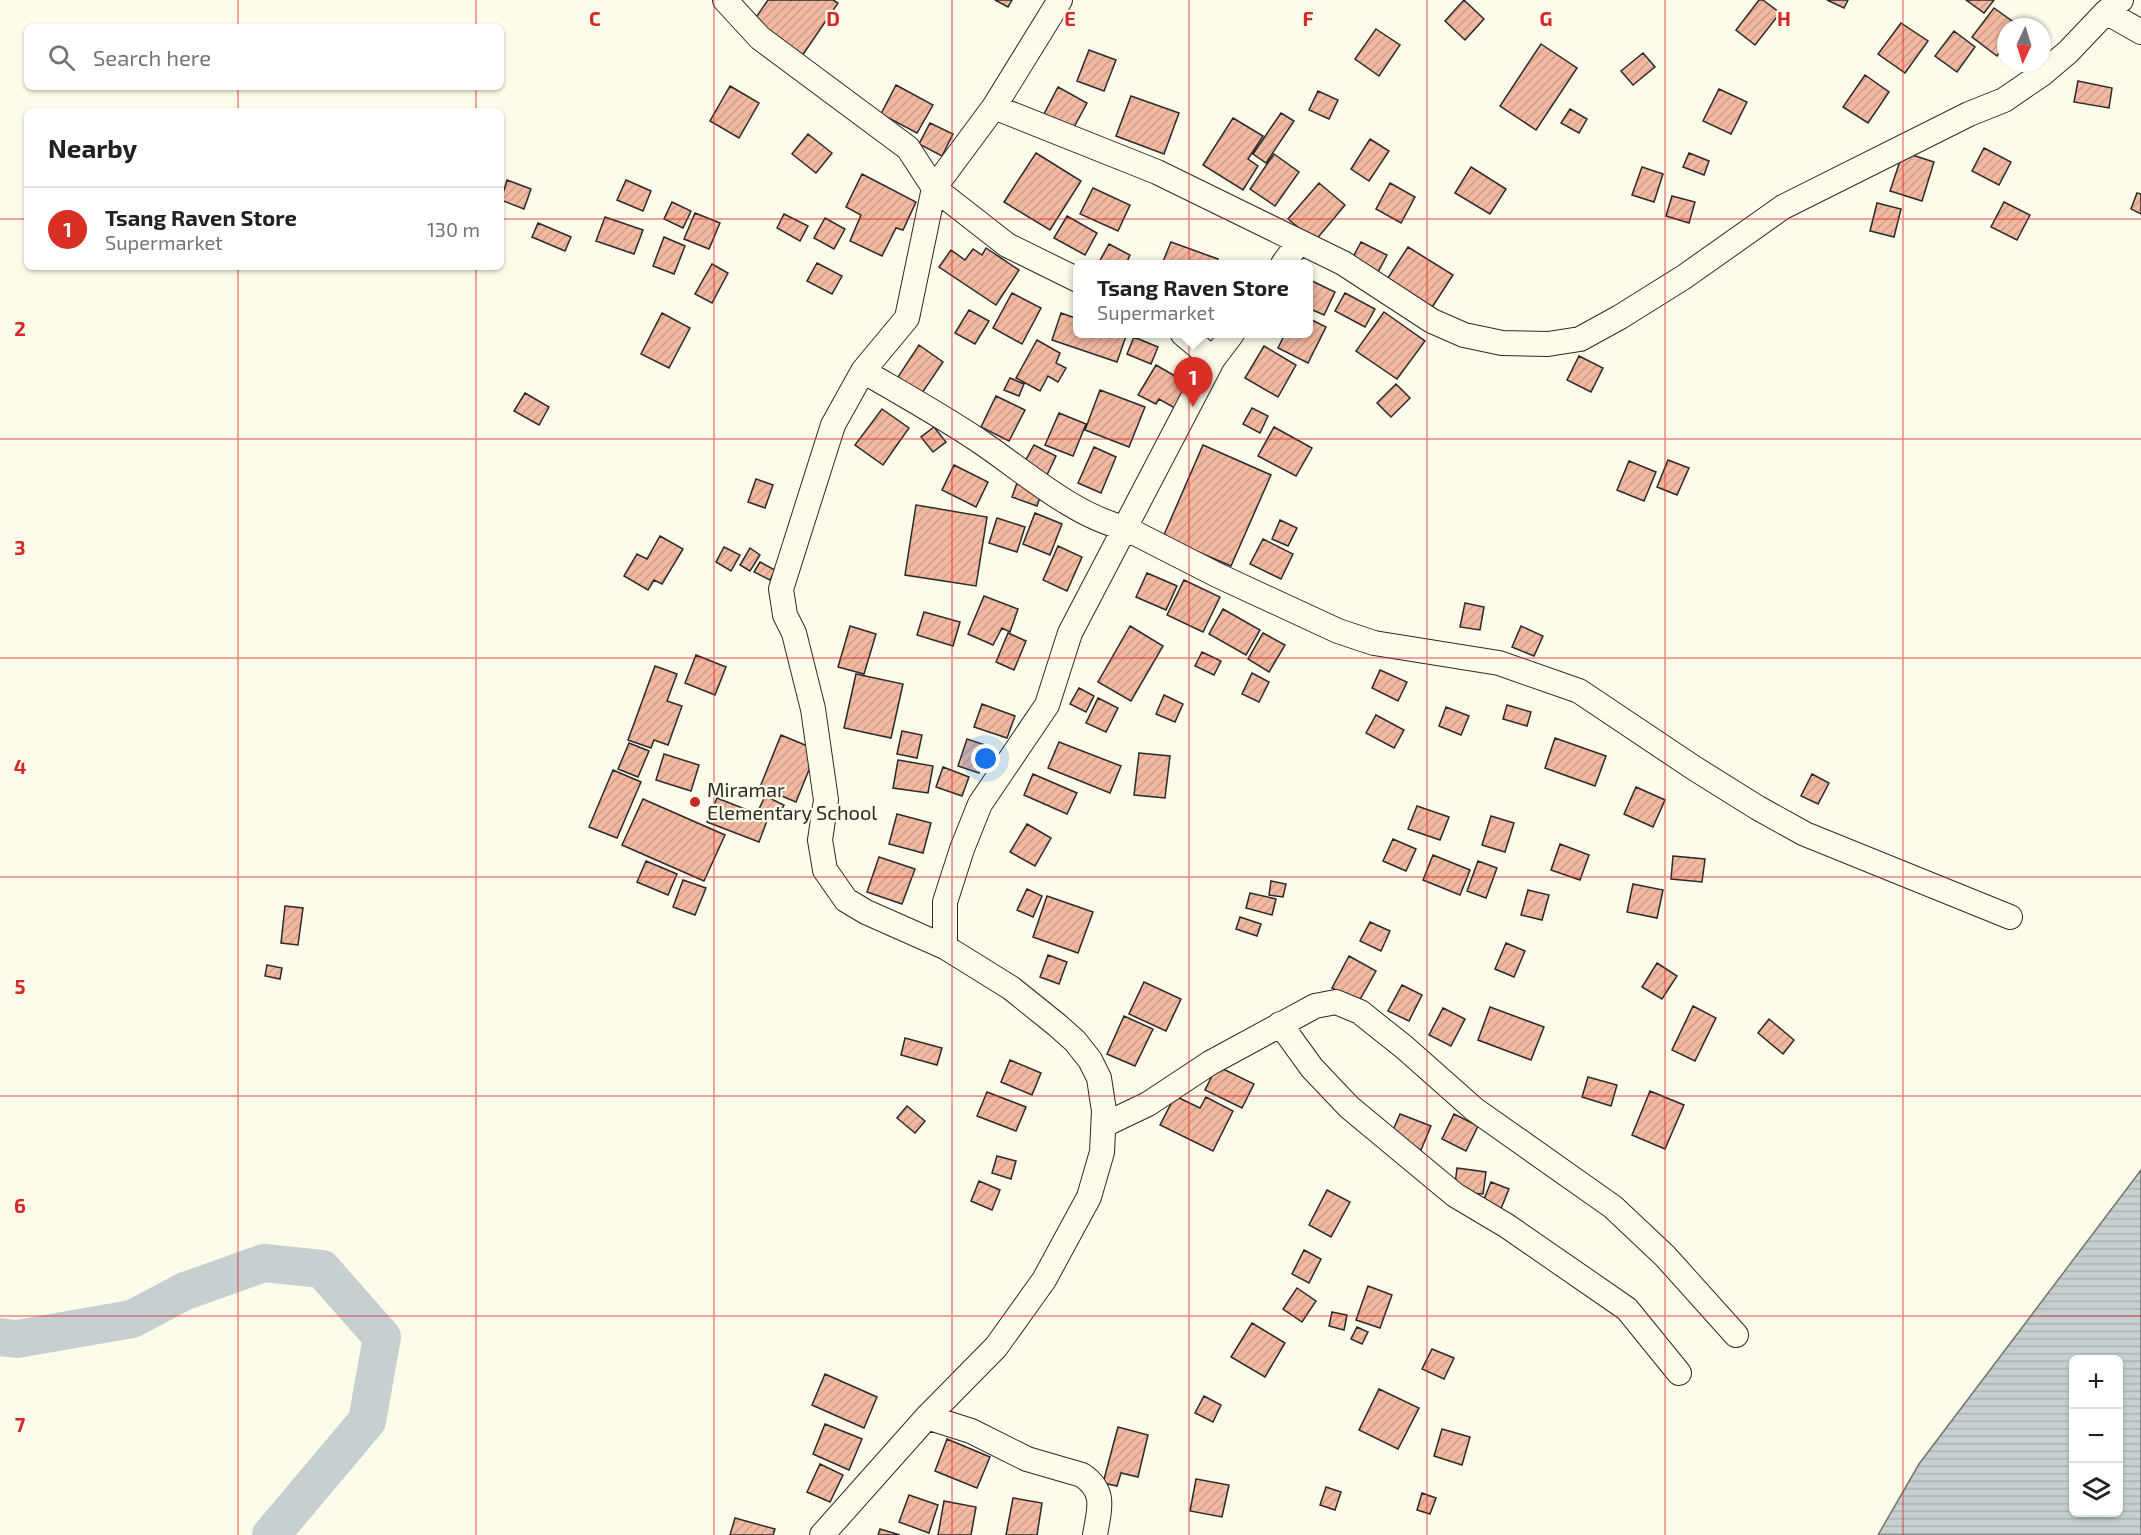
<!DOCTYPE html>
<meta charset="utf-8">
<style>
body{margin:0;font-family:"Exo 2",sans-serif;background:#f2f2f2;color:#202124}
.controls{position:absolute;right:18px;bottom:18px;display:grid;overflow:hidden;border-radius:9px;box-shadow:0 2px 4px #0004}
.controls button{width:54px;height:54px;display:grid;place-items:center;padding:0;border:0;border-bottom:2px solid #e0e0e0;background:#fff;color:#202124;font:30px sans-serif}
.compass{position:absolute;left:1997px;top:18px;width:54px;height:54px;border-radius:50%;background:#fff;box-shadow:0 2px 4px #0004;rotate:184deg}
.you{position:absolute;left:986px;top:759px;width:21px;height:21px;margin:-15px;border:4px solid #fff;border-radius:50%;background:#1a73e8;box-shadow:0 0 0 9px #1a73e833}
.badge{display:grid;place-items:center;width:39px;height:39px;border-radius:50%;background:#d93025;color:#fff;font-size:20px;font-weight:700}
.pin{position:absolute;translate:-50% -50px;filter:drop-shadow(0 2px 3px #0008)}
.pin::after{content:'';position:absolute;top:32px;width:21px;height:18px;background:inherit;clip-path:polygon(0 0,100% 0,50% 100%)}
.popup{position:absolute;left:1073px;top:260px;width:240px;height:78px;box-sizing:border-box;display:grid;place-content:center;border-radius:9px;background:#fff;filter:drop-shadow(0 2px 4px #0005);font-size:20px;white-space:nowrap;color:#757577}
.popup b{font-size:22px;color:#202124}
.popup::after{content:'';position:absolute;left:50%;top:100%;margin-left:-12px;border:12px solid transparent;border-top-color:#fff}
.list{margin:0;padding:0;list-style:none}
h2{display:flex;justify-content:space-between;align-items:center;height:78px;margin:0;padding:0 24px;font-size:26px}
h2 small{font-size:20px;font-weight:400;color:#757577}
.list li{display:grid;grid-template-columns:39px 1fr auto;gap:18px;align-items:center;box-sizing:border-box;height:84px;padding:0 24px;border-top:2px solid #e0e0e0}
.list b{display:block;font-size:22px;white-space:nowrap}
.list p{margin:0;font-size:20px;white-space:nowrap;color:#757577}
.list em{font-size:20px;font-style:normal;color:#757577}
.icon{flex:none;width:33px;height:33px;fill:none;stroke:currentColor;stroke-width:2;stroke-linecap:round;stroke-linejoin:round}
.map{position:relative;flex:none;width:2141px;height:1535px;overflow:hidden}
.search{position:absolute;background:#fff;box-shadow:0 2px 4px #0004;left:24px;top:24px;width:480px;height:66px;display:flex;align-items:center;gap:15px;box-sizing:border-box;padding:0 21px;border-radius:9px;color:#757577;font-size:22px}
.panel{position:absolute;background:#fff;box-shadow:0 2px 4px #0004;left:24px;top:108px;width:480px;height:162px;border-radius:9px}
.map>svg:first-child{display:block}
.water{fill:url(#water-rules);stroke:#74746e;stroke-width:1.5;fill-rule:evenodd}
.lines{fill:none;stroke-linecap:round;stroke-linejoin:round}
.river{stroke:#c7d0d0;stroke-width:38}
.building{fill:url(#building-hatch);stroke:#2b2b2b;stroke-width:1.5}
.minor-casing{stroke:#2b2b2b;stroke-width:26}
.minor{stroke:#fdfbea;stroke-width:24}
.grid{fill:none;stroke:#d62828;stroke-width:1.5;stroke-opacity:0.55}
.poi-dot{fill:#c62828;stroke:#fdfbea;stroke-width:2}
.labels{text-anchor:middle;stroke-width:4.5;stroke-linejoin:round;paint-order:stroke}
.poi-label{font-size:20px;fill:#2b2b2b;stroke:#fdfbea;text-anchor:start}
.grid-label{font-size:20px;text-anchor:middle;font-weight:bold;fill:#d62828;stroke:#fdfbea;stroke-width:4.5;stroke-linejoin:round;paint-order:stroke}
</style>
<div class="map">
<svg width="2141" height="1535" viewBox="0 0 2141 1535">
<defs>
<pattern id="water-rules" width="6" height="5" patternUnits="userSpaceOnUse" patternTransform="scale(1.5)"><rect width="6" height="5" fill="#c7d0d0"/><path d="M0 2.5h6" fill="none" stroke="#abb3b3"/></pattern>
<pattern id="building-hatch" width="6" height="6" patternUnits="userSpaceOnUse" patternTransform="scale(1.5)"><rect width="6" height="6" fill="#f2b8a0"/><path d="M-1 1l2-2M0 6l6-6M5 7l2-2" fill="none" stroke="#d09e8a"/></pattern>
</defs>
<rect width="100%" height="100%" fill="#fdfbea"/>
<path class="water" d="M2141,1170V1535H1878L1919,1464ZM2074,1360H2118V1512H2074Z"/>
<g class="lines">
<path class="river" d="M0,1337L17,1339L132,1319L185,1291L264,1263L322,1269L382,1337L367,1421L271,1535"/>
</g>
<path class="building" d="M768,0H833L838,3L802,56L752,23Z
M995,0H1012L1008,7Z
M1464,0L1484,19L1465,40L1445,21Z
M1759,0H1763L1780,13L1755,45L1736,30Z
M1827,0H1848L1844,8Z
M1966,0H1994L1984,13Z
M1994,8L2019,26L2006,27V44L1997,56L1972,37Z
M1901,23L1928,41L1905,73L1878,54Z
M1376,29L1400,45L1379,76L1355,59Z
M1954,31L1975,47L1957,72L1935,56Z
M1541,44L1577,68L1536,130L1500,106Z
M1089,50L1116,60L1104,91L1077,81Z
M1643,53L1655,67L1633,85L1621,71Z
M1865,75L1889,92L1868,123L1843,107Z
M2078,81L2112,88L2109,108L2074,102Z
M896,85L933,105L917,133L881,114Z
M730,86L759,103L739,138L710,121Z
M1058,87L1087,103L1073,129L1044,114Z
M1719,89L1747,102L1731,134L1703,121Z
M1318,91L1338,100L1329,119L1309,110Z
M1131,96L1179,113L1164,154L1116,136Z
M1570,109L1587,119L1579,133L1561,123Z
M1281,113L1294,121L1266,163L1253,154Z
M1233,118L1263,136L1248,159L1258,166L1243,190L1203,165Z
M930,123L953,134L942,156L919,144Z
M808,134L832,153L816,173L792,154Z
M1370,139L1389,151L1369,181L1351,169Z
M1984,148L2011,162L1999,185L1972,171Z
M1903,152L1934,162L1922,201L1890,191Z
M1036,153L1081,181L1050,230L1004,202Z
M1689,153L1709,161L1704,175L1683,167Z
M1274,154L1299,172L1275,206L1250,189Z
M1471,167L1506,189L1490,214L1455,193Z
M1642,167L1663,174L1654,202L1632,195Z
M862,174L916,202L903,230L896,228L882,256L850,241L861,215L846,207Z
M507,180L531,189L524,209L501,200Z
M626,180L651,191L643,211L617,200Z
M1319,183L1345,205L1315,241L1288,219Z
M1390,183L1415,197L1401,223L1376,209Z
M1093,188L1130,205L1118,231L1080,214Z
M2137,193L2141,194V214L2131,209Z
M1672,196L1695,202L1689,223L1666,216Z
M672,202L691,211L683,228L664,219Z
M2004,202L2030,215L2017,240L1991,227Z
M1877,203L1901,209L1894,237L1870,231Z
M695,213L720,223L709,249L684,239Z
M784,214L808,226L800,241L777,228Z
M1067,216L1097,233L1085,255L1054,238Z
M605,217L643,230L634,254L596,241Z
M825,218L845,229L834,249L814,238Z
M538,223L571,237L565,251L532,237Z
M664,237L685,246L674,274L653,266Z
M1171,242L1218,259L1216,264H1162Z
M1361,242L1387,255L1378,272L1352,259Z
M1109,244L1130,255L1126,264H1098Z
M1408,247L1453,275L1429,312L1384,284Z
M986,248L1019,270L996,305L939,267L951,250L965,260L973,249L982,255Z
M817,263L842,276L832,294L807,281Z
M712,264L728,273L712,303L695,294Z
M1308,279L1335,292L1324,315L1308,308Z
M1012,293L1041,308L1022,344L993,328Z
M1345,293L1375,309L1365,327L1335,311Z
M969,310L989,321L975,344L955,333Z
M1384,312L1425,341L1397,379L1356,351Z
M662,313L690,328L669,368L641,354Z
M1061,313L1078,319V334H1119L1126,336L1117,362L1052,340Z
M1308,318L1326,327L1308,363L1278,348L1285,334H1308Z
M1134,337L1158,347L1151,364L1127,354Z
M1037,340L1060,353L1056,363L1066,368L1058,382L1048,376L1040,391L1016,378Z
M919,345L943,362L920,396L896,380Z
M1264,346L1296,365L1278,397L1245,378Z
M1579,356L1603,368L1591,392L1567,380Z
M1156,365L1194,387L1180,411L1159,399L1156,404L1138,395Z
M1010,378L1024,384L1019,396L1004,390Z
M1396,384L1410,398L1391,417L1377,403Z
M1100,390L1145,407L1129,447L1085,430Z
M525,393L549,407L539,425L514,411Z
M996,396L1025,410L1009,441L981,427Z
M1252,408L1268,416L1260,433L1243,424Z
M882,409L909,428L883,465L855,445Z
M1059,413L1086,424L1073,456L1045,445Z
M934,427L946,442L933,452L921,437Z
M1274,427L1312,448L1296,476L1258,456Z
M1034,445L1056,456L1046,477L1023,465Z
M1203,445L1271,475L1231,566L1163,537Z
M1094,447L1116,457L1101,493L1078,483Z
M1668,460L1689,468L1677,495L1657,487Z
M1629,461L1656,472L1644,501L1617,490Z
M954,465L988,482L976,507L942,490Z
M756,479L773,485L765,508L748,502Z
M1017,483L1042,492L1037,506L1012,497Z
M916,505L987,517L976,586L905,575Z
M1035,513L1062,524L1050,555L1023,544Z
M997,518L1025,527L1017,552L989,543Z
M1280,520L1297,528L1288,546L1272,539Z
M660,536L683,549L662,584L654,580L648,590L624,576L637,554L647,559Z
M1263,539L1293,554L1281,579L1250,564Z
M1058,546L1082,557L1067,591L1043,580Z
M724,547L740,555L731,571L716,562Z
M750,548L760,555L750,571L740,565Z
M760,562L775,570L770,580L754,572Z
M1147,573L1177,586L1166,610L1136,597Z
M1184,580L1220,597L1203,632L1167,615Z
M984,596L1018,609L1010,632L1002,628L993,645L968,634Z
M1465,603L1484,607L1480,630L1460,627Z
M1223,609L1260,630L1246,655L1209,634Z
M924,612L960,622L953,646L917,635Z
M850,626L876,634L864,674L838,667Z
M1130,626L1163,646L1131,701L1098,682Z
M1521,626L1543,636L1534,656L1512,647Z
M1008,633L1026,641L1014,670L996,662Z
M1263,633L1285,645L1269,672L1248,659Z
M1202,652L1221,661L1214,675L1195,666Z
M696,655L726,667L715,695L685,683Z
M655,666L677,674L667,701L682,706L668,745L654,740L651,748L628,740Z
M1380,670L1407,682L1398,701L1372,688Z
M1252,673L1269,682L1259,702L1242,694Z
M856,674L903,684L891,738L844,728Z
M1079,688L1094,696L1086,712L1070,704Z
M1164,695L1183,704L1175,722L1156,714Z
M1098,698L1118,708L1106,732L1086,723Z
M982,704L1015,716L1007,738L974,727Z
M1507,705L1531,712L1527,726L1503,719Z
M1446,707L1469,716L1461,735L1439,726Z
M1376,715L1404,730L1394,748L1366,733Z
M902,731L922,735L917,758L897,754Z
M781,735L817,750L796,802L760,787Z
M1555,738L1606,756L1595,786L1545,768Z
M967,739L988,746L979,773L958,766Z
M1059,742L1121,766L1110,793L1048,768Z
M629,743L649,751L638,777L618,769Z
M1139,753L1170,756L1165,798L1134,795Z
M664,754L699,765L691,791L656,780Z
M898,760L933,766L928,793L893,788Z
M943,767L969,777L962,796L936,787Z
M613,770L641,782L617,838L589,827Z
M1033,774L1077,793L1067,814L1024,795Z
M1812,774L1829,783L1818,804L1801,796Z
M1636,787L1665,800L1653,827L1624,814Z
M765,796L784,805L778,818L759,809Z
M717,798L768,818L759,842L707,822Z
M643,799L725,835L704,881L622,845Z
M1417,806L1449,817L1440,840L1408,829Z
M897,814L931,823L923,853L889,844Z
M1491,816L1514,823L1505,852L1482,845Z
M1027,824L1051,838L1035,866L1010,852Z
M1393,839L1416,849L1406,871L1383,861Z
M1560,844L1589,855L1580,880L1551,870Z
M1433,855L1470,870L1460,895L1423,880Z
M1673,856L1705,859L1702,882L1671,879Z
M879,857L915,869L902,904L867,892Z
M646,861L677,874L668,895L637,882Z
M1478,861L1497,868L1486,898L1467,891Z
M683,880L706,888L695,915L673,907Z
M1271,881L1286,884L1283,897L1269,895Z
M1633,884L1663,890L1657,918L1627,912Z
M1027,889L1042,896L1033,917L1017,910Z
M1528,890L1549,895L1542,920L1521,915Z
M1250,893L1276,899L1272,915L1246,908Z
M1047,896L1093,912L1078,953L1033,937Z
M285,906L303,908L298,945L281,943Z
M1240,917L1261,924L1257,936L1236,929Z
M1370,922L1390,931L1381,951L1360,941Z
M1506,943L1525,951L1514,977L1495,969Z
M1048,955L1067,962L1059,984L1040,977Z
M1349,956L1376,971L1358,1003L1332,988Z
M1657,963L1677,976L1662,999L1642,987Z
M267,965L282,968L280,979L265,976Z
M1144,982L1181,999L1166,1031L1129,1014Z
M1402,985L1422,995L1409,1021L1388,1011Z
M1693,1006L1716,1018L1695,1061L1672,1050Z
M1490,1007L1544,1027L1531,1060L1478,1040Z
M1443,1008L1465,1019L1451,1046L1429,1035Z
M1124,1016L1153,1029L1135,1066L1107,1054Z
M1769,1019L1794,1040L1783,1054L1758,1033Z
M905,1038L942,1048L937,1065L901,1055Z
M1010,1060L1041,1073L1032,1095L1001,1082Z
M1217,1066L1254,1084L1242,1108L1205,1090Z
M1588,1077L1617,1085L1611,1106L1582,1097Z
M1650,1091L1684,1105L1665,1149L1632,1135Z
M987,1092L1026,1107L1016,1131L977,1116Z
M1175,1096L1200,1108L1206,1097L1233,1111L1213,1151L1160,1125Z
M907,1106L925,1121L915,1133L897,1118Z
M1400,1114L1431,1126L1421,1150L1390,1137Z
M1454,1114L1478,1126L1466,1151L1442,1139Z
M997,1156L1016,1161L1011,1179L992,1173Z
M1457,1168L1486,1172L1483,1194L1454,1192Z
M979,1181L1000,1190L992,1210L971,1201Z
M1491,1182L1509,1189L1500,1211L1482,1204Z
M1327,1190L1350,1202L1331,1237L1309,1225Z
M1304,1250L1321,1259L1309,1283L1292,1274Z
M1368,1286L1392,1295L1380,1328L1356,1320Z
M1297,1288L1316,1301L1302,1322L1283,1309Z
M1332,1312L1347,1315L1344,1330L1329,1326Z
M1252,1323L1285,1343L1265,1377L1231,1357Z
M1357,1327L1368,1332L1362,1344L1351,1339Z
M1432,1349L1454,1358L1444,1379L1422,1369Z
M825,1374L877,1397L864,1428L812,1405Z
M1379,1389L1419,1408L1398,1449L1359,1430Z
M1204,1396L1221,1405L1213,1422L1195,1413Z
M825,1424L862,1439L849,1470L813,1454Z
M1118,1427L1148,1435L1138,1477L1121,1473L1117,1486L1103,1483Z
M1442,1429L1470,1437L1462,1465L1434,1456Z
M947,1439L990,1457L977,1488L935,1471Z
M820,1464L843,1475L830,1502L807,1492Z
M1196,1479L1229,1485L1222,1517L1190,1511Z
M1326,1487L1341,1492L1335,1510L1320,1505Z
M1422,1493L1436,1498L1430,1514L1417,1510Z
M909,1495L938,1505L929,1533L899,1522Z
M1013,1498L1042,1503L1037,1535H1006Z
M944,1501L976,1507L971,1535H938Z
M735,1518L775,1529L773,1535H730Z
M880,1529L900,1535H878Z"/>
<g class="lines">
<defs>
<path id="minor" d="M725,0L760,38L908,148L934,188L1007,245L1078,280
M2106,12L2141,32
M994,107L1060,0
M1283,264L1299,242
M1183,334L1213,359
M863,371C904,395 946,418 985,445C1027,474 1075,516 1125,528L1217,575L1338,631L1374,643L1499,663L1579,691L1694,768L1758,808L1805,834L2010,917
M945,947V902L962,849L980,804L1047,705L1070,633L1213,359L1232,334
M1280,1024L1312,1068L1349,1107L1455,1195L1507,1226L1627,1309L1679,1373
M1104,1125L1148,1104L1210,1063L1315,1006L1336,1002L1360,1012L1404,1047L1474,1109L1613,1207L1665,1256L1736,1335
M927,1417L971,1431L1027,1459L1082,1475C1107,1492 1099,1510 1095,1535
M822,1535L927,1417L996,1347L1044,1280L1089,1197L1102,1152L1104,1111L1099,1078L1090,1060L1075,1041L1057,1025L1011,988L945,947L866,912L846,900L825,870L820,840L826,800L813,709L794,633L785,615L781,589L833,425L863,371L907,318L934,188L994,107L1157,172L1343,263L1432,321L1464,335L1502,343L1548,344L1580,339L1620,317L1684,277L1783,207L1969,114L2004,100L2042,74L2068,52L2106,12L2121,0"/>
</defs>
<use href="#minor" class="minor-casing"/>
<use href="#minor" class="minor"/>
</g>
<path class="grid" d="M238,0V27M476,0V27M714,0V1535M952,0V1535M1189,0V1535M1427,0V1535M1665,0V1535M1903,0V1535M238,87V111M476,87V111M0,219H27M501,219H2141M238,267V1535M476,267V1535M0,439H2141M0,658H2141M0,877H2141M0,1096H2141M0,1316H2141"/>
<circle class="poi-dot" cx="695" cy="802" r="6"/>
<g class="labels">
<g class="poi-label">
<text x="707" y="797">Miramar<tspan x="707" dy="23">Elementary School</tspan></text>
</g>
</g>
<g class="grid-label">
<text x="595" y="26">C</text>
<text x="833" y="26">D</text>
<text x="1070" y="26">E</text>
<text x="1308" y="26">F</text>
<text x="1546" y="26">G</text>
<text x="1784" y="26">H</text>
<text x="20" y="336">2</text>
<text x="20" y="555">3</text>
<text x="20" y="774">4</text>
<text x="20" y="994">5</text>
<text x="20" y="1213">6</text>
<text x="20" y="1432">7</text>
</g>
</svg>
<div class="controls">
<button>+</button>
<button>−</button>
<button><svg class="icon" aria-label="layers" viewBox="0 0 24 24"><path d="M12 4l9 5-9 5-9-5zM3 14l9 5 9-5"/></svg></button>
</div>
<svg class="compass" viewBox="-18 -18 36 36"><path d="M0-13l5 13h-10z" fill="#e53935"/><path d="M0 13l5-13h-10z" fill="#757577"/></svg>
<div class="you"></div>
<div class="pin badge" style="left:1193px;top:407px">1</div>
<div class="popup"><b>Tsang Raven Store</b>Supermarket</div>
<div class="search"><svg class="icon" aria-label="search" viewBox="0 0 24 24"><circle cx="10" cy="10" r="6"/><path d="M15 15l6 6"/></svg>Search here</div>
<section class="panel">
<h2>Nearby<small></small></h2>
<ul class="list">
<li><span class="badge">1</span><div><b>Tsang Raven Store</b><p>Supermarket</p></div><em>130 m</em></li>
</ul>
</section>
</div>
